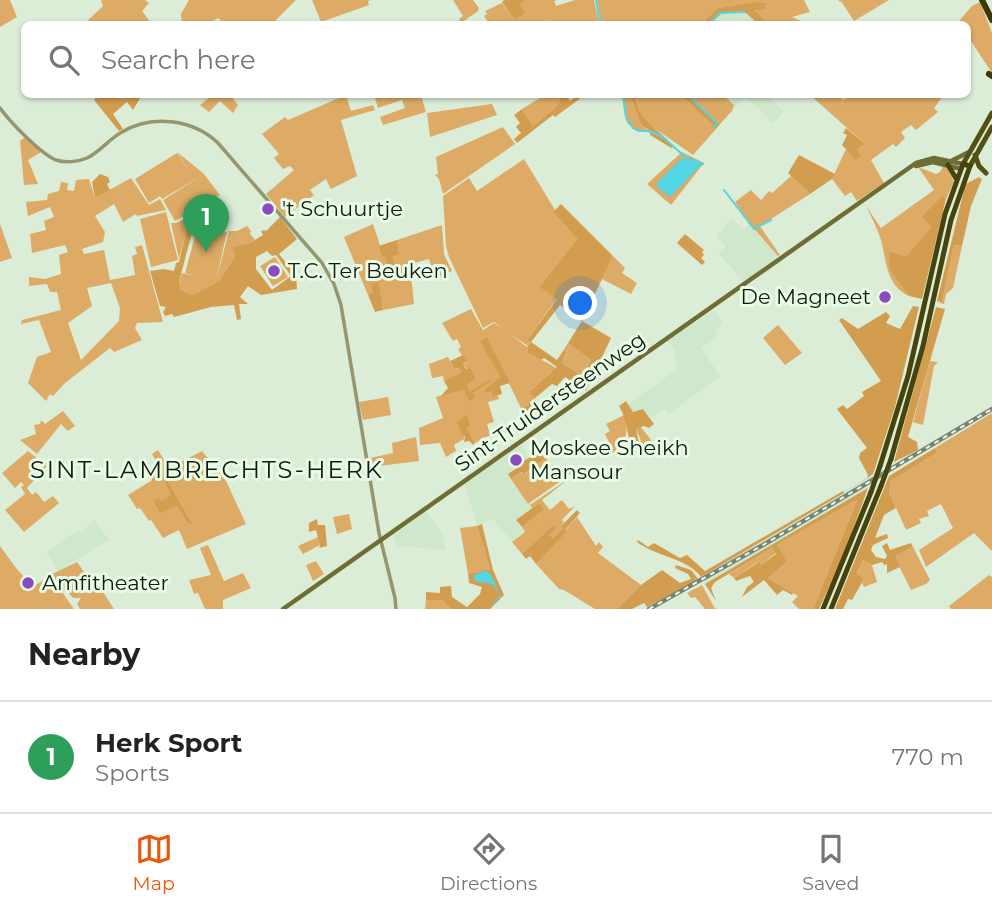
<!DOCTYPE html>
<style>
body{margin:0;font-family:Montserrat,sans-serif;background:#f6f6f6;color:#222}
.you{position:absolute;left:581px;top:304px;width:24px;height:24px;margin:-18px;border:5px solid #fff;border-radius:50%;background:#1a73e8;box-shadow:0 0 0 10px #1a73e833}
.badge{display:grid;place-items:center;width:46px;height:46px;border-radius:50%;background:#ea580c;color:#fff;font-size:23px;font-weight:700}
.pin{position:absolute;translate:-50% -58px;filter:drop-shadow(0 2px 4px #0008)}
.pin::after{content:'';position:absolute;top:37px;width:24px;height:21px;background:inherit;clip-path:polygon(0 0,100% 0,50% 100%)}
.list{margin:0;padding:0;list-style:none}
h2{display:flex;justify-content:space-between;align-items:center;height:91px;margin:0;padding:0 28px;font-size:30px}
h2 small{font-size:23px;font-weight:400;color:#767676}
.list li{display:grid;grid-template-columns:46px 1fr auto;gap:21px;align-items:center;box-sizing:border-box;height:112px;padding:0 28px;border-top:2px solid #e0e0e0}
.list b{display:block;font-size:26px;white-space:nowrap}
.list p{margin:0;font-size:23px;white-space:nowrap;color:#767676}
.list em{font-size:23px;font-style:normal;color:#767676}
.icon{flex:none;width:38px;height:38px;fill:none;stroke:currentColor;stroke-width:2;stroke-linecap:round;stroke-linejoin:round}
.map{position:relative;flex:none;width:992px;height:609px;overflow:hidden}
.search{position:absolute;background:#fff;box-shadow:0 2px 5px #0004;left:21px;right:21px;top:21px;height:77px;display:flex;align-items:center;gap:18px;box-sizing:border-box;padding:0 24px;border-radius:10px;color:#767676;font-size:26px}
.sheet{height:203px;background:#fff}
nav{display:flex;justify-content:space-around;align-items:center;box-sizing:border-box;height:98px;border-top:2px solid #e0e0e0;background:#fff;font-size:19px;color:#767676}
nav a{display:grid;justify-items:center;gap:4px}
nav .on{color:#ea580c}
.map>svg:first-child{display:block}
.built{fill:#cfe7ca}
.green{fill:#ddab66;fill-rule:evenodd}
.forest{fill:#d39d4f;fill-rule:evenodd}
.water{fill:#52d5e5}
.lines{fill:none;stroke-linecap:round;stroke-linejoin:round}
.stream{stroke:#52d5e5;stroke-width:2}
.tertiary{stroke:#959570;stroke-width:3.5}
.secondary{stroke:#6e6d34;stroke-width:4.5}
.primary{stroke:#525015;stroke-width:5}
.trunk{stroke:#46440c;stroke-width:5}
.motorway{stroke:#3a3803;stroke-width:6}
.rail-casing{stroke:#778274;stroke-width:4.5}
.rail{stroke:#e8fbe4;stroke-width:2;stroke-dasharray:5;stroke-linecap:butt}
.trunk-bridge{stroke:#46440c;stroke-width:5}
.poi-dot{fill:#8a4ac0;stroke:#e8fbe4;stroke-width:2.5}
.labels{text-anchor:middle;stroke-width:6;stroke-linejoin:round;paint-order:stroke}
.poi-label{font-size:21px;fill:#131911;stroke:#e8fbe4;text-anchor:start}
.street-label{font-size:21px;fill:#131911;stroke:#e8fbe4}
.quarter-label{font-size:24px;letter-spacing:2px;fill:#131911;stroke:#e8fbe4}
</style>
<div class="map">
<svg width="992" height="609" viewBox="0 0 992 609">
<rect width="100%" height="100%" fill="#dbedd7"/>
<path class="built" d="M722,13H746L758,24H710Z
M723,95H766L784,111L773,123L748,99H744L734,108Z
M731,219L744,229L750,224L778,256L744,282L719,254L726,246L716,237Z
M714,310L723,323L715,332L718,337L701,348L720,376L669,414L664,408L651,418L643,409L633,412L628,405L677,369L674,349L668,341Z
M521,445L529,458L508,474L532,508L516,520L525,532L512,542L493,519L477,526L465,484Z
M873,474L868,488L705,584L701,577Z
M426,511L444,536L445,550L397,546L393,536Z
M95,520L109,540L58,571L47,552L78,530L80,533Z"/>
<path class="green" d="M0,0H10L17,17L0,27Z
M101,0H145L149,3L142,11L152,24H84L103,6Z
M189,0H296L272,24H224L218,18L208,24H182L181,14Z
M312,0H371L368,1L369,5L321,22Z
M453,0H473L479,8L478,11L461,23L459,19L463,16Z
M526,0H558L554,1L556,6L575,0H594L599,24H550L547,20L540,24H489L484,16L487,14L485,11L502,3L514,20L520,5Z
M597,0H804L810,12L792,17L808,24H770L753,9L766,3C750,2 734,7 717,8L701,24H601Z
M838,0H889L854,21L841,1L840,2Z
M980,2L992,33V73L969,38L968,24H961L959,21L972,6Z
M230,95L238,105L233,113L220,101L209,112L200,105L213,95Z
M346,95L351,111L373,105L375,110L341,120L357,176L331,189L326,179L310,190L314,195L285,217L266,194L294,170L290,166L283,169L274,158L279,154L262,134L285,117L288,120Z
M390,95H421L426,112L383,125L380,117L405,108L402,100L378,108L375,98Z
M545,95H563L556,107L533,126L522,109Z
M622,95H630L641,125L651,133C621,128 626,120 622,95Z
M633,95H681L716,129L693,155L647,123L641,115Z
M689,95H723L734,105L732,111L720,124Z
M810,95H839L843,100L851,95H944L934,108L938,112L916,130L911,125L901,132L905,138L896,147L893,144L871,160L884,183L857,201L851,192L845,196L832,179L847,147L857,150L865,144Z
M492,104L497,115L430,137L427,113Z
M503,127L515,144L443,194L439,179L435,175L438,174L436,157Z
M25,137L41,152L28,160L38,184L24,185L20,141Z
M177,152L203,173L220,195L175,221L163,200L201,176L162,199L160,196L149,203L135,179L177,153L193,177Z
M682,152L704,163L671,205L647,184Z
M524,159L555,210L554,213L577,239L539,287L557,298L527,340L531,343L528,346L510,334L527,347L528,353C538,359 546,361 556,368L530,391L535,398L522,410L487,338L481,340L500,377C494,384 491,387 492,397L498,395L499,399L488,402L494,422L487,424L490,435L475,443L467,428V416L464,439L454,445L456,451L446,457L440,443L420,445L419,428L443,418L436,397L464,388L470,400L473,393L490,379L470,392L467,385L476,379L463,364L467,363L458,349L461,347L457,339L453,341L442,323L471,309L483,330L494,323L503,328L494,322L483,328L449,257L446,246L443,196L469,178L477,191Z
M943,166L948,169L954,182L946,199L943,197L921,217L931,227L906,258L889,251L901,283L909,296C885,285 887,260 880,237C876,226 871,216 866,206L881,228L934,190L918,167L936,174L940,172Z
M791,176L810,194L760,226L780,255L778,256L750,224L735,202L751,190L761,200L769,191L772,193Z
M131,178L149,205L160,199L166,210L137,216L136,214L123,222L114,204L95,216L105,232L103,242L82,249L84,254L104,250L110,280L135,275L132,256L137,254L135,247L142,245L163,322L137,323L135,328L142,340L114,352L110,348L65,383L53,396L50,394L46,401L28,383L37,357L51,352L39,320L21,324L22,320L61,310L57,292H50L47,284L29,286V277L45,279L61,274L59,255L68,252L65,245L32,253L30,234L46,230L44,221L54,217L50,207L28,216L26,202L47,200L48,194L59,191L61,182L68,183L67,190L74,191L76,180L89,179L95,198ZM111,283L120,308L119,321L81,360L68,323L92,306L87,288Z
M166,212L178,260L151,267L140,219Z
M185,219L194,222V225H188L179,259L171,223H176Z
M0,224L12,258L0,262Z
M373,224L380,245L378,247L382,256L385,255L389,271L392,256L399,254L397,240L442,225L444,254L452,271L435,279L429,259L410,264L414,304L383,310L379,282L373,292L368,295L344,237Z
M198,225L227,232L216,281L229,231H237L247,226L251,231L250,234L255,239L235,256L219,281L193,295L181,290L179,282L182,273L196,276L185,273Z
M954,245L962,246L953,288L946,294L944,304L937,302H942Z
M613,256L625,268L622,273L637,283L631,294L602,279Z
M275,257L288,277L273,286L260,266Z
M778,325L802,353L785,365L763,338Z
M568,343L591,360L582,376L562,363L566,353L563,351Z
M448,357L454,369L459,368L461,372L444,381L443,376L432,378L429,364Z
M930,361L938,362L934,366L923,425L913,422Z
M388,397L391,415L363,420L359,402Z
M63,411L75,426L68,431L61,424L37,454L20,440L36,434L34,425L40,424L41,420L45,424Z
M992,413V551L974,533L926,567L919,550L953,528L941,504L927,511L929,516L919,519L921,523L906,530L889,492L891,481L937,453L935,448Z
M624,415L627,421L626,436L622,438L631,443L606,456L604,452L612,448L605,434L610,431L606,424Z
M641,427L655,445L645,451L636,429Z
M416,437L419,461L371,467L370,458L393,453L392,443Z
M158,450L166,463L175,460L179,463L202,451L226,481L246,524L187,549L179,530L163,538L151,520L149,521L140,508L137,509L128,495L162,474L172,495L161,501H153L160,514L177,504L188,524L191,521L152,454Z
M28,451L47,466L27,488L32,495L36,492L44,502L53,496L59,503L24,532L5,510L25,494L21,487L24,485L21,482L15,488L2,473Z
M546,458L557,477L579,466V468L528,504L511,479L523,472L525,474Z
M571,477L542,500L550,510L562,500L569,509L575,506L562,520L564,522L561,526L563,528L553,538L549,535L554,524L522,554L512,542L525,532L522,527L543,509L539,503L532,508L530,505Z
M857,500L813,609H799L792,602L798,596L768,578L786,563L777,545Z
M349,514L352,529L337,534L333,517Z
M577,517L596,546L599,542L603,547L598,553L641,585L617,609H595L564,590L559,589L536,564Z
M477,526L490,569L468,574L460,528Z
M318,537L320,545L303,554L298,546Z
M208,545L224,581L243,573L251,588L223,600V609H205L198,593L194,594L189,580L211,575L200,548Z
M0,546L16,568L33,587L52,574L77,562L94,586L98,584L114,609H80L77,604L81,598H73L66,590L62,592L74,609H0Z
M913,547L930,580L926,584L911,590L894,556Z
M772,548L776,553L761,565L758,562L734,578L729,574Z
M863,560L872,565L877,582L864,587L862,583L864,579L857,575Z
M316,561L324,574L313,581L306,565Z
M989,575L992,577V609H951L949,606Z
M702,585L714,607L716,609H705L695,597L691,598L687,593Z
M426,600H442L451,609H425Z"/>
<path class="forest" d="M504,0H526L520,5L525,13L514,20L502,2Z
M757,2L766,3L765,9L754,10L770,24H758L746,13H722L710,24H701L717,8C731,7 744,3 757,2Z
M98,95V94L142,95L133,110L127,102L113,114L123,129L119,131L94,100Z
M563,95H566L570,101L578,95H585L555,117L553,115L517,143L514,139L521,133L516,127L520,123L514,115L522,109L533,126L556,107Z
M630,95H633C637,103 639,113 646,120C654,130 669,137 673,149L650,135V131L641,125Z
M681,95H689L720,124L716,129Z
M846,128L865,144L857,150L861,156L856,160L842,145L847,135L843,133Z
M799,155L835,174L832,179L810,194L788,173Z
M100,174L108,177L110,182L107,184L110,190L95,198L92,182Z
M979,177L982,179L971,206L962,246L954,245L942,302L937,301L964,190L966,184Z
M943,196L946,199L922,299L909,296L890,269L889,251L906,257L931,227L921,217Z
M561,204L613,256L582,321L611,338L586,391L565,377L557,386L552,384L535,398L541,407L525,418L522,410L535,398L529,392L557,367L544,358L541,360L528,353L527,347L531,343L527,340L557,299L539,287L577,239L553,212ZM560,305L582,321L568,343L591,360L582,376L562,363L566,352L563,351L557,360L531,342Z
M280,217L297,239L279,254L296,275L297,289L261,295L248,286L240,297L248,304H239L241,319L237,320L234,305L211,307L174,317L172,314L165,316L163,312L166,307L160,306L150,271L164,269L174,271L176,263L179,262L188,224L194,225L179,282L181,290L193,295L219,281L235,256L233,247L248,244L263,235L261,231L264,230L266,231ZM267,251L272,256L276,255L291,276L272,290L256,269V257Z
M685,234L704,250L702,252L704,255L701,258L705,262L702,265L677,243Z
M397,240L399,254L392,257L396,269L389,271L385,256L382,257L378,246Z
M379,281L383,310L375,312L368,295L373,292L371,285Z
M913,306L919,307L895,407L873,474L851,489L867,478L868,475L859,458L860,453L867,448L837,409L843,405L847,409L864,396L862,392L881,381L839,320L842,318L858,329L886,312L890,316L886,323L900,329Z
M936,307L945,309L908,437L917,442L918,450L894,462Z
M487,337L510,383L500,386L502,394L492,397L491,391L486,393L484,390L500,377L480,341Z
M463,355L467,362L463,364L466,369L470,368L476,379L467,385L470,391L490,379L491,381L473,393L475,398L469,401L464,389L441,396L448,388L444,381L461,372L459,368L454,369L450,361Z
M626,401L633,412L643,409L654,424L649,428L644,426L636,429L641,453L634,441L631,443C625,427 628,422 619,406Z
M467,415L470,426L467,428L475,443L473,445L469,441L464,442L465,436L462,435L457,422Z
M935,448L937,453L891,481L889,492L896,508L884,515L875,538L887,534L888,538L873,545L871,550L876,557L885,559L887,556L882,546L887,543L890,550L911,543L913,547L895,556L900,567L887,573V564L884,565L882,562L872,565L863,560L857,574L864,579L852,600L848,599L843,609H835L889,476Z
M541,451L546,458L524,474L522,472L511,479L508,474L523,464L522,462Z
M162,471L191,521L192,523L188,524L177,505L160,514L153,501L159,498L161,501L171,495L162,475L153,481L151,478Z
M868,488L843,557L819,609H813L857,500L777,545L787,562L768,578L793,593L792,595L783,590L777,595L764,580L742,597L747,587L754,582L750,576L736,581L734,578L759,562L761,565L776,554L772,548L715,582L711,588L716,601L705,584Z
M843,491L844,493L701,577C689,559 655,556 637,542L638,540L648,547L654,543L680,558L687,555L705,571Z
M539,503L544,509L522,527L516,520Z
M577,510L580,513L565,530L567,531L536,564L530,556L526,559L522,554L554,524L556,527L549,535L553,538L563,528L561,526Z
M317,519L318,525H325L327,546L319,548L320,545L316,530L309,532V523Z
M482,524L493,570L504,595L490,609H451L442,600H426V592L440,593V587L451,586L452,597L467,607L480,594L482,587L469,583L468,574L490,569L477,526Z
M676,565L691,570L699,580L647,607L644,603L632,609H617L641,585L662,570L680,583L691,579L688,574L675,568Z"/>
<path class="water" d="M682,158L702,164L670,197L657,187V183Z
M483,571L488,572C495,579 495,587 501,596L487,609L500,595L492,584L475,581L473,576Z"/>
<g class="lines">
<path class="stream" d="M596,0L600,24
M709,24L720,13L745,12
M623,94L626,116L633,128L639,131H649L663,137L684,156L703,164
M687,94L717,123L714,127
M724,190L754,229L771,220"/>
<path class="tertiary" d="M0,108C10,122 41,154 56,160C65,163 78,162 87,158C100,152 109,139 122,132C151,114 193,119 218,143L322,263L334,284L341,305L379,533L395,598L396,609"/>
<path class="secondary" d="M951,161L969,152
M916,166L933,162L961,169
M283,609L916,163L934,158L963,164"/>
<path class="primary" d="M975,155L979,166L986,173
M963,164L992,113
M970,166L992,127"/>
<path class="trunk" d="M948,165L957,180
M880,466L908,376L945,214L963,164L970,166L951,220L923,346L891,459
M823,609L871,492
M831,609L881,486"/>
<path class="motorway" d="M982,0L992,20
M989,74L992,76"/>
<defs>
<path id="rail" d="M649,609L763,545L992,409"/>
</defs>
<use href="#rail" class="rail-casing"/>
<use href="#rail" class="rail"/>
<path class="trunk-bridge" d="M881,486L891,459
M871,492L880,466"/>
</g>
<g class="poi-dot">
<circle cx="268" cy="209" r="7"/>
<circle cx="274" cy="271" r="7"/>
<circle cx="885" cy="297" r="7"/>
<circle cx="516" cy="460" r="7"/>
<circle cx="28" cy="583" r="7"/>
</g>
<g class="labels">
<g class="poi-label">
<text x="282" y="216">'t Schuurtje</text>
<text x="288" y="278">T.C. Ter Beuken</text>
<text x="871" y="304" text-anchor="end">De Magneet</text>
<text x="530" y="455">Moskee Sheikh<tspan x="530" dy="24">Mansour</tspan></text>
<text x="42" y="590">Amfitheater</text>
</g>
<g class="street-label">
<text transform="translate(550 402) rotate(-35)" y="7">Sint-Truidersteenweg</text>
</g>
<g class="quarter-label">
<text x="207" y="478">SINT-LAMBRECHTS-HERK</text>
</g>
</g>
</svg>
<div class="you"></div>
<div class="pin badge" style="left:206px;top:252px;background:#2e9e5b">1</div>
<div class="search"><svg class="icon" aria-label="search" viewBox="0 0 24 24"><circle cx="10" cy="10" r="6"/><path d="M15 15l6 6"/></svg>Search here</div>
</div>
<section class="sheet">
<h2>Nearby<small></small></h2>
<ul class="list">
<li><span class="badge" style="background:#2e9e5b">1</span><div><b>Herk Sport</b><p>Sports</p></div><em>770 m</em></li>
</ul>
</section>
<nav>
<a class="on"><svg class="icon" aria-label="map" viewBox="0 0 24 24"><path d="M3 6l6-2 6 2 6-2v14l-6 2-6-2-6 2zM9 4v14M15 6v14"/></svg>Map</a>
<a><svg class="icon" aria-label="directions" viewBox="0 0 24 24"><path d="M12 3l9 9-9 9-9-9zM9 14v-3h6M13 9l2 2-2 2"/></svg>Directions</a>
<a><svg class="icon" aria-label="saved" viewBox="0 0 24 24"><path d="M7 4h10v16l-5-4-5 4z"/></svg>Saved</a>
</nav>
